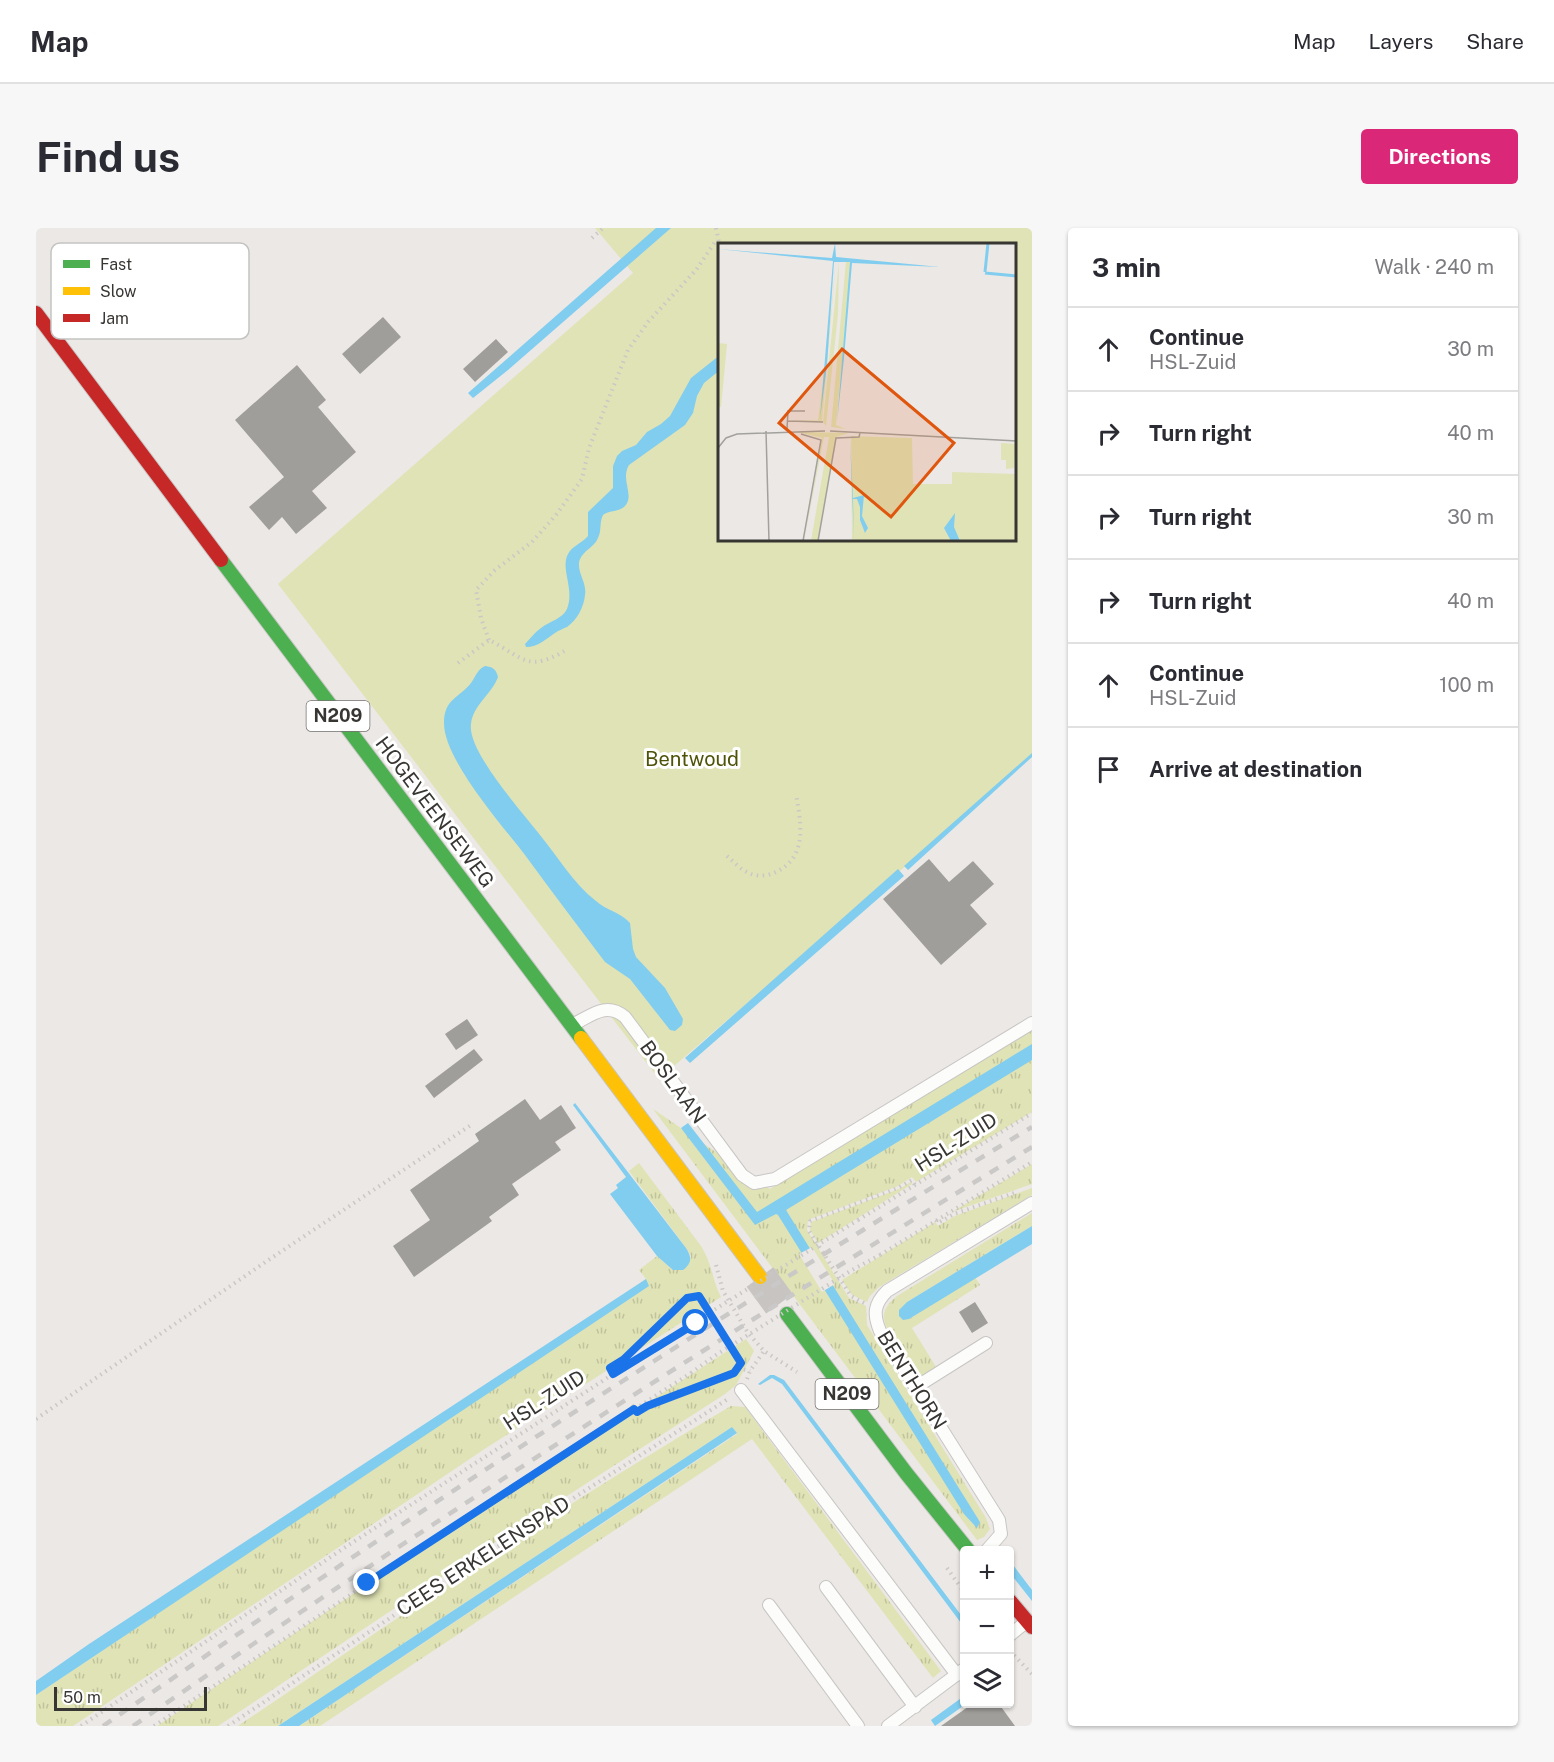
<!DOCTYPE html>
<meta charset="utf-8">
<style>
body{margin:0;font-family:"Public Sans",sans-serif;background:#f7f7f7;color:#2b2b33}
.controls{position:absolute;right:18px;bottom:18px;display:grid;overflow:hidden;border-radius:6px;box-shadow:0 2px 4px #0004}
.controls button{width:54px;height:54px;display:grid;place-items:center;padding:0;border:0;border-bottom:2px solid #e1e1e2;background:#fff;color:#2b2b33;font:30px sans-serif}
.scale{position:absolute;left:18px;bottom:15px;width:153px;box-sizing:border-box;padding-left:6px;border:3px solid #383633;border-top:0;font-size:16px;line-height:21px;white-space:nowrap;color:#383633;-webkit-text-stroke:4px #fff;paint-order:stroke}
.stop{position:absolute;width:18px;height:18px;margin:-14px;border:4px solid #1a73e8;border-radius:50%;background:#fff}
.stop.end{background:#1a73e8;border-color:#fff;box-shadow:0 2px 6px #0008}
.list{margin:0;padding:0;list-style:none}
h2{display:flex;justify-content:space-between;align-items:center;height:78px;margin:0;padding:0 24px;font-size:26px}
h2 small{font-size:20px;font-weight:400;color:#7c7c81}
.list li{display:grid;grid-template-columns:39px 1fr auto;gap:18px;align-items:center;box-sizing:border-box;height:84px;padding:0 24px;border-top:2px solid #e1e1e2}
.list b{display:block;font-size:22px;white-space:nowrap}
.list p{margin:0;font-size:20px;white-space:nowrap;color:#7c7c81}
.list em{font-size:20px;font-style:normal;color:#7c7c81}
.icon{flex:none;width:33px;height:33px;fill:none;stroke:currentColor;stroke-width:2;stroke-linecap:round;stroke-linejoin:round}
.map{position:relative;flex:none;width:996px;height:1498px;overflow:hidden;border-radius:6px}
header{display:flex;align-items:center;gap:36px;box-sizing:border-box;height:84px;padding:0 30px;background:#fff;border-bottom:2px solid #e1e1e2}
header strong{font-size:28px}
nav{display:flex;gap:33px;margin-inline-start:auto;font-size:21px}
.intro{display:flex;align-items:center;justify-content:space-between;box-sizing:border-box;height:144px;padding:0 36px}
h1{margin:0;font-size:42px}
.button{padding:15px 27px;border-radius:6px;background:#db2777;color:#fff;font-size:21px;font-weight:700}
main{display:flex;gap:36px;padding:0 36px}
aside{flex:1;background:#fff;border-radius:6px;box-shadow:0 2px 4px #0004}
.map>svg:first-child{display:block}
.grass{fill:url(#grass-tufts)}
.park{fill:#e0e3b5;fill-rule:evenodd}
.water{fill:#81cdef}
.pier{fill:#ebe8e5}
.building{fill:#a09e9b}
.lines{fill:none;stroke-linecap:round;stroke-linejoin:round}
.primary-tunnel{stroke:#c7c4c1;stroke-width:33;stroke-dasharray:33 16;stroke-linecap:butt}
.lane-casing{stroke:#c8c6c4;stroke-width:14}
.fast-casing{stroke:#c8c6c4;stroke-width:16}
.slow-casing{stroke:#c8c6c4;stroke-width:16}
.jam-casing{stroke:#c8c6c4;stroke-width:16}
.path{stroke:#cac8c6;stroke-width:4;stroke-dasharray:1.5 4.5;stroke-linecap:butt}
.lane{stroke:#fcfcfb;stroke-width:12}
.fast{stroke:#4caf50;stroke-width:14}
.slow{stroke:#ffc107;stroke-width:14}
.jam{stroke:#c62828;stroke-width:14}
.rail{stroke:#cac9c8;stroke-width:4.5;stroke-dasharray:10 10;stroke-linecap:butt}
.path-bridge{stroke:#cac8c6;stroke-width:4;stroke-dasharray:1.5 4.5;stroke-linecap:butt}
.route{stroke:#1a73e8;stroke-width:8}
.labels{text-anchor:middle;stroke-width:6;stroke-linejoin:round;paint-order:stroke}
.shield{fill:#fff;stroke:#747270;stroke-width:1.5}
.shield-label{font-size:18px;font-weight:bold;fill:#383633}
.park-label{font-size:20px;fill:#4f5308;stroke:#fff}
.street-label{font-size:20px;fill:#383633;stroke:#fff}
.inset-river{fill:none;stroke:#81cdef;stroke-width:3}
.inset-road{fill:none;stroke:#a3a19e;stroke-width:1.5}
.view{fill:#df570e;fill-opacity:0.15;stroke:#df570e;stroke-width:3}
.inset-edge{fill:none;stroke:#383633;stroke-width:3}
.key{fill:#fff;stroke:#c3c3c2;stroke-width:1.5}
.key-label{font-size:16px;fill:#383633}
</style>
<header>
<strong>Map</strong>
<nav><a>Map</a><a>Layers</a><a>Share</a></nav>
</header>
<div class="intro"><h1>Find us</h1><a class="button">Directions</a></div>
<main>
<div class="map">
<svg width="996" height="1498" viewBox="0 0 996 1498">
<defs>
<pattern id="grass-tufts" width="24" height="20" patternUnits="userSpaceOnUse" patternTransform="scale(1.5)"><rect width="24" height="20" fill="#e0e3b5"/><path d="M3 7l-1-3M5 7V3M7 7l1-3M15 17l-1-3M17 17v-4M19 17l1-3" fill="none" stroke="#c1c39c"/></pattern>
</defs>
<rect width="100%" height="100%" fill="#ebe8e5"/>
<path class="grass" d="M996,802V884L880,954L876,949L862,958L772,992L771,1002L813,1070L830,1078L831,1097L950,1290L954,1301L948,1309L941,1312L617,881L734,961Z
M603,935L665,1018C676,1035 676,1052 685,1069L447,1222L37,1498H0V1467L407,1194L610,1051L603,1042L621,1028L637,1042L653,1035L655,1028L650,1020L593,943Z
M996,936V956L916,984Z
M875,954L876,956L782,1015L774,1002L775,994L863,961Z
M996,960V967L843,1059L834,1068L831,1074L816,1067L806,1052L899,994L902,998L919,988Z
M996,985V998L871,1074L873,1091L939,1049L944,1057L876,1100L900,1139L883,1150C875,1137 846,1102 848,1087C849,1079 855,1073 861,1068Z
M710,1111L718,1123L700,1157L689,1166L410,1346L182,1498H121L348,1345Z
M695,1178L709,1179L905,1443L897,1450L716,1211L284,1498H263L701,1206L696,1199L242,1498H202C364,1388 526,1277 695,1178Z"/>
<path class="park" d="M559,0H996V529L623,851L242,356L597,45ZM684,16H980V312H684Z"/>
<path class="water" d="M620,0H635L472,142L437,170L432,165Z
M684,127V142L668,155L661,168L657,185L649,197L593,237C584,252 599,267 589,278C583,284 574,282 567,287C563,295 566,302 562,310C558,320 545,323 543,335C542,346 551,355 549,367C548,379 541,392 531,399C527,401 523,402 519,405C510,411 502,419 490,419L489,416C494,411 499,404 505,400C514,393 526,391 531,381C539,361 524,341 532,326C536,318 546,315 552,308V284L577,260V238L581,228L586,223L600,217L611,204L625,196L634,188L655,150Z
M449,438C457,439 460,441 462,449C456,466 437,477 435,496C431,523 487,585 504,607C522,629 537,655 560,673C571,683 583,683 594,695L597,721L600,729L629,760L647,791L646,797L639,803L634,802L594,751L569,734C542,698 515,663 489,627C466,597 408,532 408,495C408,471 423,470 435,455C440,448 441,442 449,438Z
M996,525V529L872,642L868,638Z
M862,641L868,648L654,835L649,830Z
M996,816V832L750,982L944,1294L941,1300L928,1286L742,987L740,986L719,997L645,900L652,895L721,984Z
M539,875L650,1020C656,1029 656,1035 647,1042H637L621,1028L574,966L582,960L580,957L590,949L537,877Z
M996,998V1016L873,1091L867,1092L863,1088V1082L871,1074Z
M610,1051L613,1058L0,1467V1453L53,1416Z
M734,1147H738L748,1152L928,1391V1399L746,1156L736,1150L724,1157L722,1156Z
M696,1199L701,1205L263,1498H242Z
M974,1333L996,1362V1373L974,1345Z
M928,1468V1476H930L899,1498L895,1492Z"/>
<path class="pier" d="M776,1019L799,1056L786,1064L763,1026Z"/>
<path class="building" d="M347,89L365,109L324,146L306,126Z
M460,111L472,124L439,154L427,141Z
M261,137L290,172L282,179L320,224L276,263L291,280L260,306L246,289L233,302L213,279L248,249L199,192Z
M893,631L913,654L937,633L958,656L934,677L951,696L905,737L847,671Z
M431,791L442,807L420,822L409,806Z
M438,821L447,832L398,870L389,858Z
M489,871L504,892L525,877L540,900L519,914L525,922L476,956L483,967L453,989L456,993L378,1049L357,1018L394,992L374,962L443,913L439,906Z
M939,1074L952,1095L936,1105L923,1084Z
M936,1476H963L979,1498H905Z"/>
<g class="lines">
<path class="primary-tunnel" d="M724,1049L751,1086"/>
<defs>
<path id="lane" d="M536,797C555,788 570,773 589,789L706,947L718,955L739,951L996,795
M880,1159L950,1115
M705,1162L921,1447
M951,1322L965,1306L963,1292L844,1103C837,1086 838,1076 851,1063L996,975
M790,1359L879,1479
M733,1377L822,1498
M974,1407L990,1394
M852,1498L928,1441"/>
<path id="fast" d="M185,332L545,810
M751,1086L870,1245L932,1322"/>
<path id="slow" d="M545,810L724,1049"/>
<path id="jam" d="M0,85L185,332
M974,1373L996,1399"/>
</defs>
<use href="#lane" class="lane-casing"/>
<use href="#fast" class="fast-casing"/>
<use href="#slow" class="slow-casing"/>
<use href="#jam" class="jam-casing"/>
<path class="path" d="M680,0L684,19
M556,10L567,0
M453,412L445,390L440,362L459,342L496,314L520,287L546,251L553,220L592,122L612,94L660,42L681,11
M422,435L453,412C490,431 491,445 532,421
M691,628C698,634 705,642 713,645C721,649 732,648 740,644C772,629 765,595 760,566
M822,992L996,885
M900,992L902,995L918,986L981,964
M844,1027L996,934
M680,1037L687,1063L712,1105L728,1123L761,1144
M828,1075L815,1068L773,1003L774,993L862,960L876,952L879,957
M702,1140L714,1143
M579,1149L574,1140L587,1132L651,1070L663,1068L705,1135L698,1145L611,1178L601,1184L596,1177
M711,1151L714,1143L728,1123
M0,1191L231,1033L435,897
M911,1340L928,1364
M974,1423L996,1446
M45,1498L308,1320L633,1110
M118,1498L425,1293L655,1145
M192,1498L444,1330L692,1171"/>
<use href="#lane" class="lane"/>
<use href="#fast" class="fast"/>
<use href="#slow" class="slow"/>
<use href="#jam" class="jam"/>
<path class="rail" d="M67,1498C371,1289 680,1089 996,899
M97,1498C390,1296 691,1105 996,919"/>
<path class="path-bridge" d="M633,1110L822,992
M655,1145L680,1127L816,1042L844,1027"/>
</g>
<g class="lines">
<path class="route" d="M331,1355L598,1181L601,1184L611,1178L698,1145L705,1135L663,1068L651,1070L587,1132L574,1140L577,1146L660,1095"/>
</g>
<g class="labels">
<g class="shield">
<rect x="270.5" y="473" width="63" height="30" rx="4.5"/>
<rect x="779.5" y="1151" width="63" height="30" rx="4.5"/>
</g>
<g class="shield-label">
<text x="302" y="494">N209</text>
<text x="811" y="1172">N209</text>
</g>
<g class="park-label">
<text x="656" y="538">Bentwoud</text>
</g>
<g class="street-label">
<text transform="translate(399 584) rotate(53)" y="7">HOGEVEENSEWEG</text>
<text transform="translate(637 854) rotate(54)" y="7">BOSLAAN</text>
<text transform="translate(920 914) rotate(-32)" y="7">HSL-ZUID</text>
<text transform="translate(876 1152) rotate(58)" y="7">BENTHORN</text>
<text transform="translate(508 1172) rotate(-33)" y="7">HSL-ZUID</text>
<text transform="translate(447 1328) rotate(-33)" y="7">CEES ERKELENSPAD</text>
</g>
</g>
<g transform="translate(682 15)">
<rect width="298" height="298" fill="#ebe8e5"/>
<path d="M118,17L104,178L71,177H100L111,92L103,171ZM121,18L120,71L108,183L105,179ZM128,18L132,19L131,45L118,182L128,186L113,184ZM0,100L9,101L3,164H0ZM79,189L131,190L118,194L100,298H93L111,194H106L86,298L104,195ZM283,200L298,201L296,225L288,226V217H283Z" fill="#e0e3b5"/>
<path d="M133,193L194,195L195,241H234V229L298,231V298H134Z" fill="#e0e3b5"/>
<path d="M117,0L118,14L222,24L134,20L126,115L119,179L132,19H116L109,122L102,176L115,18L0,6L114,15ZM132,196L135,255L146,252L144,273L150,285L147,290L142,277V264L139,256H135L136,298ZM237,270L236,284L242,298H233L226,285Z" fill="#81cdef"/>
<path class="inset-river" d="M267,29L270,0M267,30L299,33"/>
<path class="inset-road" d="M70,178L105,179M69,186L70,168H87M48,188L51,298M112,188L299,198M83,191L103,197L85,298M0,205L8,195L19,191L107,188M100,298L118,195L141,194L142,190"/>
<path class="view" d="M124,106L236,200L173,274L61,180Z"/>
<rect width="298" height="298" class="inset-edge"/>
</g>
<rect x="15" y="15" width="198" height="96" rx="9" class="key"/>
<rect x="27" y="32" width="27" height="8" fill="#4caf50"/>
<rect x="27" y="59" width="27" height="8" fill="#ffc107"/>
<rect x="27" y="86" width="27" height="8" fill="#c62828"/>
<g class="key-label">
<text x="64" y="42">Fast</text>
<text x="64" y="69">Slow</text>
<text x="64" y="96">Jam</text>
</g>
</svg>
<div class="controls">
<button>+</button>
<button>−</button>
<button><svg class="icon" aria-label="layers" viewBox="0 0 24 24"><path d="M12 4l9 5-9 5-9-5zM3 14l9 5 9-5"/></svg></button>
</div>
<div class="scale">50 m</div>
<div class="stop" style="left:660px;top:1095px"></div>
<div class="stop end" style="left:331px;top:1355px"></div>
</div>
<aside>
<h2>3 min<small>Walk · 240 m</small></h2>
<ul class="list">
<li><svg class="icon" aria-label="ahead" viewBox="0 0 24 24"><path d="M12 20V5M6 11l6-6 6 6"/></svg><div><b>Continue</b><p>HSL-Zuid</p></div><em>30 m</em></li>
<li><svg class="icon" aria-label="right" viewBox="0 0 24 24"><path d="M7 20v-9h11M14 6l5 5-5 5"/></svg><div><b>Turn right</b></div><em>40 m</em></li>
<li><svg class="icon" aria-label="right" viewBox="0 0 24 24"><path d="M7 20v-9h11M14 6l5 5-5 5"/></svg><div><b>Turn right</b></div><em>30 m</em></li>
<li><svg class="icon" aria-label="right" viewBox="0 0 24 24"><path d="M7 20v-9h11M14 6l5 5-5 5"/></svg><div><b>Turn right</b></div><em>40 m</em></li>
<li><svg class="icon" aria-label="ahead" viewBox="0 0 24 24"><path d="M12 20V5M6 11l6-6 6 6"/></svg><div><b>Continue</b><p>HSL-Zuid</p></div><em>100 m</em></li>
<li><svg class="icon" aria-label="arrive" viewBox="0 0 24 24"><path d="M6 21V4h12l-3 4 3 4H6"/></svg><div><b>Arrive at destination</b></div></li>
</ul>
</aside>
</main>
